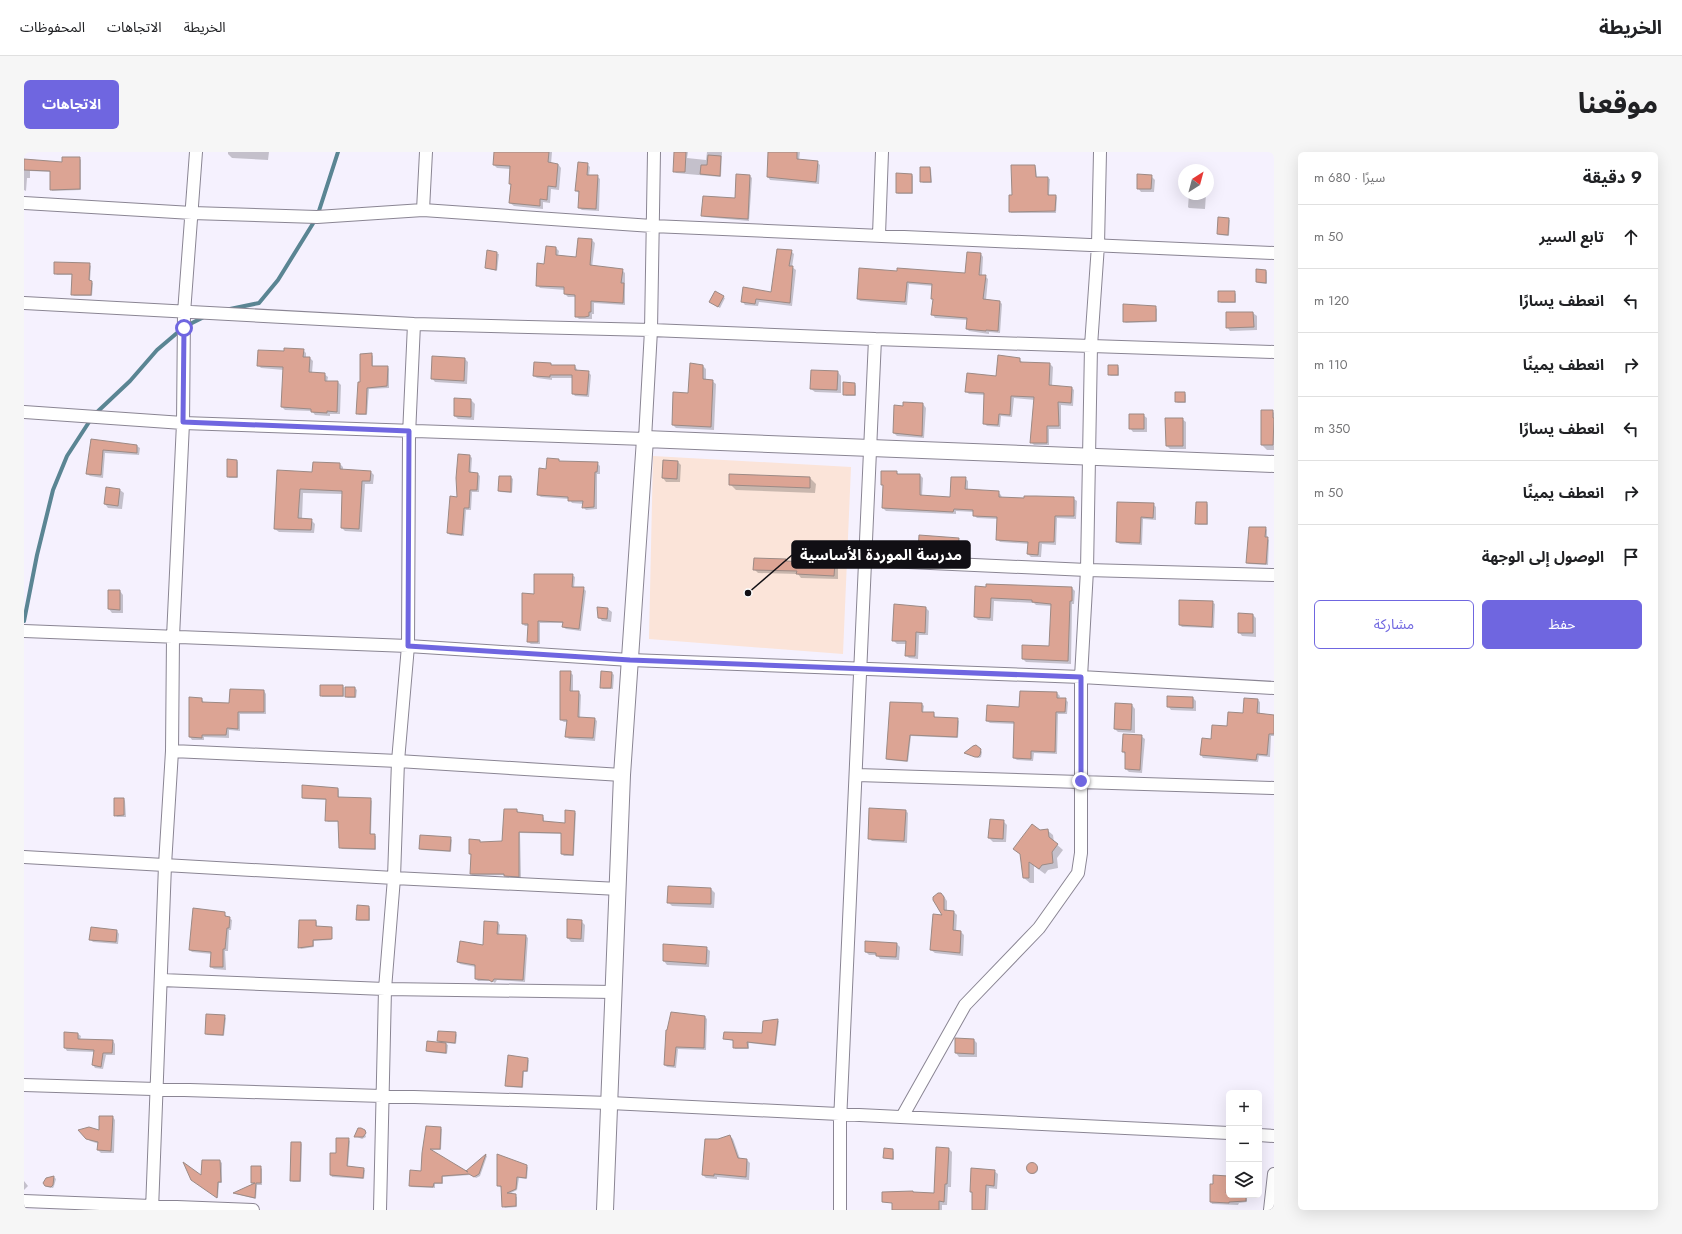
<!DOCTYPE html>
<html lang="ar">
<meta charset="utf-8">
<style>
body{margin:0;font-family:Jost,"Noto Sans Arabic",sans-serif;background:#f6f6f6;color:#202124;direction:rtl}
.controls{position:absolute;right:12px;bottom:12px;display:grid;overflow:hidden;border-radius:6px;box-shadow:0 4px 16px #0002}
.controls button{width:36px;height:36px;display:grid;place-items:center;padding:0;border:0;border-bottom:1px solid #e0e0e0;background:#fff;color:#202124;font:20px sans-serif}
.compass{position:absolute;left:1154px;top:12px;width:36px;height:36px;border-radius:50%;background:#fff;box-shadow:0 4px 16px #0002;rotate:36deg}
.stop{position:absolute;width:12px;height:12px;margin:-9px;border:3px solid #6f66e0;border-radius:50%;background:#fff}
.stop.end{background:#6f66e0;border-color:#fff;box-shadow:0 1px 4px #0008}
.list{margin:0;padding:0;list-style:none}
h2{display:flex;justify-content:space-between;align-items:center;height:52px;margin:0;padding:0 16px;font-size:17px}
h2 small{font-size:13px;font-weight:400;color:#757577}
.list li{display:grid;grid-template-columns:26px 1fr auto;gap:12px;align-items:center;box-sizing:border-box;height:64px;padding:0 16px;border-top:1px solid #e0e0e0}
.list b{display:block;font-size:15px;white-space:nowrap}
.list em{font-size:13px;font-style:normal;color:#757577}
.actions{display:flex;gap:8px;padding:12px 16px}
.actions a{flex:1;padding:9px 0;border:1px solid #6f66e0;border-radius:6px;text-align:center;font-size:14px;color:#6f66e0}
.actions .main{background:#6f66e0;color:#fff}
.icon{flex:none;width:22px;height:22px;fill:none;stroke:currentColor;stroke-width:2;stroke-linecap:round;stroke-linejoin:round}
.map{position:relative;flex:none;width:1250px;height:1058px;overflow:hidden;direction:ltr;border-radius:6px}
header{display:flex;align-items:center;gap:24px;box-sizing:border-box;height:56px;padding:0 20px;background:#fff;border-bottom:1px solid #e0e0e0}
header strong{font-size:19px}
nav{display:flex;gap:22px;margin-inline-start:auto;font-size:14px}
.intro{display:flex;align-items:center;justify-content:space-between;box-sizing:border-box;height:96px;padding:0 24px}
h1{margin:0;font-size:28px}
.button{padding:10px 18px;border-radius:6px;background:#6f66e0;color:#fff;font-size:14px;font-weight:700}
main{display:flex;gap:24px;padding:0 24px}
aside{flex:1;background:#fff;border-radius:6px;box-shadow:0 4px 16px #0002}
.map>svg:first-child{display:block}
.education{fill:#fbe4d9}
.shadow{fill:#0003}
.lines{fill:none;stroke-linecap:round;stroke-linejoin:round}
.stream{stroke:#5a8593;stroke-width:4}
.building{fill:#dca494;stroke:#9c8a85}
.street-casing{stroke:#8a8593;stroke-width:14}
.secondary-casing{stroke:#8a8593;stroke-width:18}
.street{stroke:#fff;stroke-width:12}
.secondary{stroke:#fff;stroke-width:16}
.route{stroke:#6f66e0;stroke-width:5}
.leader{fill:none;stroke:#110f14;stroke-width:1.5}
.callout-dot{fill:#110f14;stroke:#fff;stroke-width:1.5}
.callout{fill:#110f14;stroke:#110f14;stroke-width:1.5}
.callout-label{font-size:15px;text-anchor:middle;font-weight:bold;fill:#fff}
</style>
<header>
<strong>الخريطة</strong>
<nav><a>الخريطة</a><a>الاتجاهات</a><a>المحفوظات</a></nav>
</header>
<div class="intro"><h1>موقعنا</h1><a class="button">الاتجاهات</a></div>
<main>
<aside>
<h2>9 دقيقة<small>سيرًا · 680 m</small></h2>
<ul class="list">
<li><svg class="icon" aria-label="ahead" viewBox="0 0 24 24"><path d="M12 20V5M6 11l6-6 6 6"/></svg><div><b>تابع السير</b></div><em>50 m</em></li>
<li><svg class="icon" aria-label="left" viewBox="0 0 24 24"><path d="M17 20v-9H6M10 6l-5 5 5 5"/></svg><div><b>انعطف يسارًا</b></div><em>120 m</em></li>
<li><svg class="icon" aria-label="right" viewBox="0 0 24 24"><path d="M7 20v-9h11M14 6l5 5-5 5"/></svg><div><b>انعطف يمينًا</b></div><em>110 m</em></li>
<li><svg class="icon" aria-label="left" viewBox="0 0 24 24"><path d="M17 20v-9H6M10 6l-5 5 5 5"/></svg><div><b>انعطف يسارًا</b></div><em>350 m</em></li>
<li><svg class="icon" aria-label="right" viewBox="0 0 24 24"><path d="M7 20v-9h11M14 6l5 5-5 5"/></svg><div><b>انعطف يمينًا</b></div><em>50 m</em></li>
<li><svg class="icon" aria-label="arrive" viewBox="0 0 24 24"><path d="M6 21V4h12l-3 4 3 4H6"/></svg><div><b>الوصول إلى الوجهة</b></div></li>
</ul>
<div class="actions"><a class="main">حفظ</a><a>مشاركة</a></div>
</aside>
<div class="map">
<svg width="1250" height="1058" viewBox="0 0 1250 1058">
<rect width="100%" height="100%" fill="#f5f1fe"/>
<path class="education" d="M629,304L827,315L819,502L625,487Z"/>
<path class="shadow" d="M204,0H245L244,8L208,6L204,2Z
M471,0H528L527,12H534L537,16L535,38L527,37L526,51L519,50V57L490,54L486,51L488,34L486,32L487,17L473,16L470,13Z
M651,0H664L663,6L682,8L683,0H698L697,25L652,21L650,19Z
M746,0H776L775,8L793,10L796,13L795,32L746,28L744,25Z
M55,6L57,8V38L28,39L27,37V20L6,19V26H3L2,39L0,38V7L39,11Z
M563,12L566,15L565,24H573L576,27L575,59L558,58L555,56V41L552,39Z
M1011,14L1012,16L1013,26H1024L1026,27L1025,44H1032L1033,45L1032,61H987L986,59L989,44Z
M906,16L907,17L908,31H899L897,29Z
M713,23L726,24L728,26L725,69L681,65L678,63L711,47Z
M888,23L889,24V42H874L873,41Z
M1127,24L1131,28L1130,40H1117L1114,36Z
M1165,42H1182L1181,57L1165,56L1164,55Z
M1204,67L1206,68L1205,84L1195,83L1194,82Z
M568,88L571,91L568,115L598,118L601,121V153L570,151V162H568V167H555L552,164V145H544L541,142V138L516,136L513,133L521,113L532,96L535,99L534,104L552,106Z
M463,99L475,102L473,119L462,116Z
M767,99L770,102L768,115L772,118L768,154L735,150L734,154L721,153L718,149L748,141Z
M957,102L959,105L958,124H961L964,127L962,148L976,150L978,152L976,181L965,180V182L945,179L943,177L944,168L911,166L909,163L910,148L908,146L909,134L885,132L883,153L836,149L834,147L873,121L942,122Z
M65,112L67,114L66,129L69,131L68,144H50L48,142L49,123H33L31,121Z
M1242,119L1243,120V132L1234,131L1233,130Z
M1210,140L1212,142V151H1197L1195,149Z
M699,145L701,146L696,156L686,150Z
M1131,155L1133,157V170L1102,171L1100,170Z
M1229,161L1233,164V178L1206,179L1203,175Z
M279,198L282,201V206H286L289,209L288,221L300,222L304,225L303,230H314L317,233L316,262H306V264L291,263L288,259L261,258L258,255L260,218L237,216L234,213L261,200Z
M347,202L349,204V215H364L365,217V236L345,237L343,263H335L333,261L337,231Z
M441,207L444,210L443,232L411,230L408,226Z
M995,207L999,211L1026,212L1029,215L1028,234L1048,236L1050,238L1049,254L1037,253V277H1025V293H1010L1007,290L1011,248L990,246L988,265L977,264L976,275L963,274L960,271L961,243L945,242L942,239L973,225Z
M527,212L528,214H551L554,219L564,220L567,223L565,245L551,244L549,241V226H528V228L513,226L510,224Z
M679,214L682,217V228L688,229L692,232L690,278L652,276L649,273Z
M1094,214L1095,216V224H1087L1085,223Z
M814,220L817,224V241L791,240L787,237Z
M831,232L832,234V244H822L820,242Z
M1161,241L1162,243V251H1154L1152,250Z
M447,248L451,252L450,268L434,267L431,264Z
M899,252L902,256L900,286L873,284L870,281L880,255Z
M1248,259L1250,261V298H1243L1238,293Z
M1119,263L1123,266V280H1109L1106,276Z
M1158,267L1162,270V297H1146L1143,294Z
M68,288L113,294L116,296L115,303L81,301L79,326L66,324L63,322Z
M446,304L448,306L447,321L454,322L456,324L455,340H448L447,358H442L440,384L426,383L424,381Z
M534,308L536,310L573,311L576,314V322H573V357L562,358L559,355L560,352L548,351L545,347L517,345L514,343L523,318Z
M213,309L214,310V326H205L204,324Z
M654,310L657,313L656,330H642L639,326Z
M316,312L319,315V318L347,320L350,323L349,332H341L338,380L321,379L318,376L319,342L279,341L278,367L287,368L291,372L290,381L255,380L251,377L254,319L289,321Z
M872,320L875,323H896L899,326L898,344L927,346L941,326L944,329V338L974,340L977,343L978,346L1001,347L1012,345L1050,347L1053,349L1052,367L1033,366L1032,393L1018,392L1017,405H1007L1004,402L1005,392L976,390L973,387L974,367L953,366L950,363V360L932,359V362L862,359L859,356L860,334L858,332Z
M476,325H487L489,327L488,341L476,340L475,338Z
M786,326L792,332L791,341L712,338L706,332Z
M96,338L100,341L98,357L84,356L81,352Z
M1094,351L1129,352L1132,355V368L1119,367L1118,393L1096,392L1093,390Z
M1183,351L1184,353V373H1174L1172,371Z
M1242,376L1243,378V386L1245,388L1244,413L1225,412L1223,411Z
M934,387L936,389L935,402H897L895,400Z
M761,408L764,410L811,412L814,416V427L777,426L774,422L734,421L730,417Z
M548,423L551,425L550,436H559L562,439L557,479L542,477L539,475L540,471H516V492H507L504,490L505,474H501L499,472L511,443Z
M952,435L1048,436L1051,439L1050,452H1048L1047,512L1002,510L999,507L1026,496L1028,454L1012,453L1010,451L970,449L969,469L954,468L951,465Z
M96,439L99,443V461H88L85,457Z
M1188,450L1191,452L1190,476L1158,475L1156,473Z
M871,454L902,456L905,459L904,483H895L894,507L885,506L882,503L883,492H873L869,488Z
M584,457L588,460L587,470L578,469L575,465Z
M1229,463L1232,466V485L1218,484L1215,480Z
M546,520L549,523V540H555L557,543L556,566H570L573,569L571,589L545,587L542,584L544,570H540L537,568Z
M578,521H588L590,523L589,537H579L577,535Z
M319,534L320,536V545H298L297,543Z
M322,536H331L333,538L332,546H324L322,545Z
M240,539L242,542V562H216V579L205,578V586L180,585V588H168L166,585L178,547L180,551L206,552Z
M1033,541L1036,544L1035,547H1041L1044,550L1043,562H1034L1033,602L1010,601L1009,609L993,608L990,606L991,572L966,571L963,569Z
M1169,546L1172,549V559L1147,558L1144,554Z
M1234,548L1236,550V562L1250,564V584H1247L1246,605L1235,604L1234,610L1179,606L1177,603L1178,588H1188L1219,563Z
M898,552L900,554L899,561H910L911,566L933,567L935,569L934,586L887,584L884,610L864,608L863,607Z
M1108,553L1111,557V581L1094,580L1091,577Z
M1117,584L1121,587L1118,621L1105,620L1102,617V603L1099,600Z
M955,596L958,600L957,605L955,606L943,602Z
M313,636L315,638V646L346,647L348,649L347,683L352,684V698L318,697L316,695L315,670H304L302,668L303,648L281,647L279,646Z
M100,647L101,649L102,665H93L91,663Z
M493,658L495,661L518,664L520,666V670L541,672L550,660L552,661L550,704H540L538,702V682L496,681L497,726L482,725L480,723L449,724L447,722L448,704L446,702L455,689L457,691L479,690Z
M882,659L884,661L883,691L848,689L845,686Z
M979,669L983,673L982,690H969L965,686Z
M1023,678L1029,683L1030,690L1039,698L1033,706L1034,716L1024,718L1021,722L1010,714V731H1006L1000,726L997,703L990,697L1016,679Z
M426,686L428,688L427,700L398,698L396,697Z
M687,737L691,741L690,756L648,754L644,750Z
M919,743L923,749V759L930,760L933,763L932,780H937L940,783L939,804L911,801L907,798L920,764Z
M344,755L346,756V769H335L333,768Z
M200,761L203,765L208,768L207,778H205L204,799H201L202,818L190,817L187,815L188,802L168,800L166,798Z
M292,769L293,770V775L307,776V788L290,789V795L277,797L275,795Z
M557,769L561,773L560,790H547L544,786Z
M474,771L476,773L475,783L502,784L504,786L501,830L473,828L471,831L468,829H454L452,827V815L436,812L434,810L460,794Z
M93,779L95,782L94,792L69,790L66,787Z
M873,792L876,795L875,808L856,807L853,803H845L842,800Z
M682,796L686,799L685,815L643,813L640,809Z
M200,864L202,866L200,884L183,883L182,881Z
M681,865L683,867L682,898L654,897L652,916L643,915L641,913L643,879Z
M753,868L755,869L752,894L725,891V897H711L710,895V889L700,887L739,882Z
M41,881L54,882L57,884L56,888L89,889L91,892V903H82L79,917L71,916L69,913L71,900L43,899L41,896Z
M432,881L433,883L432,892L421,891L424,893L423,902L404,900L403,899L417,891L414,889Z
M932,887L950,888L953,891V905H935L932,901Z
M503,907L505,908L504,920H500L499,936L483,935L482,933Z
M89,965L91,968L90,1001H77L74,998L75,992L66,989L56,979L76,980Z
M416,976L418,977L417,998H406L446,1023L419,1025V1032H411V1036L387,1035L386,1034L398,1020L399,1001Z
M340,979L342,985L338,987L331,984Z
M706,984L709,987L716,1007L723,1008L726,1011L725,1028L693,1025V1027L682,1026L679,1023Z
M324,987L326,989L324,1015L339,1017L341,1018L340,1027L308,1025L307,1023L313,1002Z
M277,991L278,992L277,1030H269L267,1028Z
M924,996L928,1000L927,1035H924L923,1053H918V1058H868L869,1040L911,1042Z
M869,998L870,1000V1008L860,1006Z
M462,1003L463,1004L456,1024L452,1026L444,1019Z
M196,1009L198,1011V1031H195L194,1046L170,1029Z
M1004 1017a5 5 0 1 1 10 0a5 5 0 1 1-10 0Z
M502,1014L504,1015L503,1027L495,1026L493,1038L485,1042L493,1045V1055L481,1056L479,1054L478,1036L474,1034Z
M236,1015L238,1017V1033H233L232,1047L212,1042L211,1041L230,1033L228,1031Z
M970,1019L974,1022L973,1037L965,1036L964,1058H949V1042L947,1040Z
M30,1025L32,1027L30,1034L29,1036L23,1035L22,1034L23,1027Z
M1203,1025L1205,1027L1204,1042L1221,1043L1223,1045V1050L1215,1051L1214,1053L1188,1052L1187,1050L1189,1033Z
M0,1029L4,1034L0,1038Z"/>
<g class="lines">
<path class="stream" d="M206,157L235,151L254,128L293,65L314,0
M71,262L106,229L133,198L160,175L180,165
M0,469L13,403L29,338L43,304L67,267"/>
</g>
<path class="building" d="M470,0H525L524,10L534,12L532,35L524,34L523,48L516,47V54L485,51L487,32H485L486,14L469,13Z
M650,0H662L661,20H649Z
M744,0H773V7L794,9L792,30L743,25Z
M684,3L697,4L696,24L676,22L677,13H683Z
M38,5H56V37L26,38V19L0,18V7L38,10Z
M554,10L564,11L563,23H574L572,57L554,56L555,39H551Z
M987,13H1011L1012,25H1024V43H1032L1031,59L985,60V43H988Z
M896,15H906L907,30H896Z
M872,21L888,22V41H872Z
M712,22L726,23L724,67L677,64L679,44L711,46Z
M1113,22L1128,23L1127,37H1113Z
M1194,65L1205,66L1204,83L1193,82Z
M554,86L568,87L566,113L599,117L597,131H600L599,151L567,149V160H565V164L561,165H551V143L540,142V135L512,134L513,111L520,112L522,94L532,95V103L552,105Z
M753,97L768,98L765,114H769L766,151L732,147L731,152L717,150L719,135L747,140Z
M463,98L473,100L472,118L461,116Z
M943,100L957,101L955,123H962L959,147L976,149L974,179L962,178V179L942,177L943,166L907,163L909,147H907L908,132L883,130L881,150L833,147L835,116L873,119V116L941,121Z
M30,110L66,111L65,128L68,129L67,143H47L48,122H30Z
M1232,117L1242,118V131L1232,130Z
M691,139L700,144L694,155L685,150Z
M1194,139H1211V150H1194Z
M1099,152L1132,154V169L1099,170Z
M1202,160H1229L1230,175L1202,176Z
M260,196L280,197L279,205H286L285,220L301,221V229H314L313,260L303,259V261L287,260V257L257,255L259,215L233,214L234,198L260,199Z
M348,201V214H364L363,234L343,236L342,262H332L334,230H336V202Z
M974,203L996,206V210L1026,211L1025,233L1048,235L1047,251L1034,250L1035,274H1023V291H1006L1010,245L987,244L986,263L975,262L974,273L959,272L960,241L941,240L943,221L972,224Z
M408,204L441,206L440,229L407,227Z
M510,210L527,211V213H551V218L565,219L563,243L548,242V223H526V225L509,224Z
M666,211L679,213V227L689,228L687,275L648,273L649,240L664,241Z
M1084,213H1094V223H1084Z
M787,218L814,219L813,238L786,237Z
M819,230L831,231V243H819Z
M1151,240H1161V250H1151Z
M430,246L447,247V265L430,264Z
M879,250L899,251L898,284L869,281L870,253L879,254Z
M1237,258H1249V266H1250L1249,293H1237Z
M1105,262H1120V277H1105Z
M1141,266H1159V294H1142Z
M67,287L113,293V301L79,298L77,323L62,322Z
M434,302L446,303L445,320L454,321L453,338H446L445,356H440L438,383L423,381L426,344L433,345L432,326Z
M523,306L535,307V309L574,310L573,320H571L570,355L558,356L559,349H544V345L513,343L515,316L522,317Z
M203,307L213,308V325H203Z
M639,308L654,309L653,327L638,326Z
M289,310L316,311V317L347,319L346,329H338L335,377L317,376L318,339L276,337L274,366L288,367L287,378L250,377L253,318L288,320Z
M857,319H873V322H896V343L926,345L927,325H942L941,337L975,339V345L1000,346V344H1012L1050,345V364H1031L1030,390H1015L1014,403L1003,402L1004,390L972,388L973,365L949,364V358L930,357L929,360L858,356L859,333H857Z
M705,322L786,325V336L705,333Z
M475,324H487V340L474,339Z
M82,335L96,337L94,354L80,352Z
M1093,350L1130,351L1129,366L1117,365L1116,391L1092,390Z
M1172,350H1183V372H1171Z
M1225,375H1242L1241,385H1244L1242,412L1222,411Z
M895,383L935,386L934,401H894Z
M730,406L762,407V409L811,411L810,424L772,422L773,419L729,418Z
M510,422H549L548,435H560L555,477L538,475L539,470L514,469V490H503L504,472H498V441L510,442Z
M962,432L1048,435V449H1046L1044,509L998,507V493L1025,494L1027,452L1008,450V448L967,446L966,466L950,465L951,434L962,435Z
M84,438H96V458L84,457Z
M1155,448L1189,449L1188,475L1155,473Z
M870,452L902,455L901,481L892,480L891,504H881L882,489H868Z
M573,455L584,456L583,467L574,466Z
M1214,461L1229,462V481H1214Z
M536,519H547L546,539H555L554,565L571,566L569,586L541,585L543,568H536Z
M577,519L588,520L587,536H576Z
M296,533H319V544H296Z
M321,535H331V545H321Z
M206,537L240,538V560H214V577L203,576L202,583H178V586L165,585V545L178,546V550L205,551Z
M996,539L1033,540V546H1042L1041,560H1032L1031,600L1007,599V607L989,606L990,570L962,569L963,553L995,555Z
M1143,544L1169,545V556L1143,555Z
M1220,546L1234,547L1233,561L1250,563V582H1245L1243,603L1233,602L1232,608L1176,603L1178,586L1187,587L1188,573L1203,574L1204,560L1219,561Z
M866,550L898,551V560H910V565L934,566L933,585L886,583L883,609L862,607Z
M1091,551L1108,552L1107,578L1090,577Z
M1099,582L1118,583L1116,618L1101,617V600H1098Z
M952,593L957,597L956,603L954,605H951L940,601L949,594Z
M278,633L314,636V645L347,646L346,682H351V697L315,696L314,669H301L302,647L278,646Z
M90,646H100V663L90,664Z
M845,656L882,658L880,689L844,687Z
M480,657H493V660L519,663V669L541,671V658L551,659L549,703L537,702V681L495,680V725L480,724V722H446L447,702H445V687L456,688V690L478,689Z
M966,667L980,668L979,687L964,686Z
M1008,672L1016,678L1024,677L1025,685L1034,692L1028,700L1029,711L1018,713L1015,717L1005,710V726H999L996,702L989,697Z
M396,683L427,685L426,699L395,697Z
M644,734L687,736V752L643,751Z
M914,741H917L920,745V758L930,759L929,778L937,779L936,801L906,798L909,762L918,763L909,748V745Z
M333,753L345,754V768H332Z
M169,756L201,760V764L206,765L205,776H203L201,797H199V815H186L187,800L165,798Z
M543,767L558,768L557,787L543,786Z
M275,768H292V774L308,775V787L289,788V794L274,796Z
M460,769L474,770L473,782L502,783L499,828L470,827L468,830L465,828L451,827V813L433,810L436,789L459,793Z
M67,775L93,778L92,790L65,788Z
M841,789L873,791L872,805L852,804V801L841,800Z
M639,792L683,795L682,812L639,809Z
M647,860L681,864L680,896L652,895L650,914L640,913L642,878H643Z
M182,862L201,863L199,883L181,882Z
M754,867L751,893L723,890L724,896H709V888L699,887L700,880L738,881L739,869Z
M414,879L432,880L431,891L413,889Z
M40,880L54,881V887L89,888L88,901H79L77,915L68,913L70,898L40,896Z
M931,886L950,887V902L931,901Z
M403,889L422,891V901L402,899Z
M484,903L504,906L503,919H499L498,935L481,934Z
M75,964H89L87,999L73,998L74,990L62,987L54,978L65,975L75,978Z
M402,974L417,975L416,997H406L444,1020L442,1019L462,1002L455,1022L450,1025L445,1022L418,1024V1031H410L409,1035L385,1034L386,1018L397,1019L398,1001Z
M334,976H337L341,978L342,981L339,985H330Z
M706,983L714,1006L723,1007L722,1025L690,1022V1024L678,1023L681,987H694Z
M312,986H325L323,1014L340,1016L339,1026L306,1023V1001H312Z
M267,990H277L276,1029H266Z
M912,995L925,996L923,1032H921L920,1050L915,1049V1058H868V1051L858,1050V1040L889,1039V1040L910,1041Z
M860,996L869,997V1007L859,1006Z
M473,1002L503,1013L502,1026L493,1025L492,1037L483,1041L492,1042V1054L478,1055L477,1034H473Z
M178,1008H196L197,1030H194L193,1046L167,1028L159,1010L177,1023Z
M1002.5 1016a5.5 5.5 0 1 1 11 0a5.5 5.5 0 1 1-11 0Z
M227,1014H237V1031H232L231,1046L209,1041L231,1031H227Z
M947,1016L971,1018L970,1034L962,1033L961,1058H948V1040H946Z
M1189,1023L1204,1024L1202,1041H1205V1043H1222V1049L1205,1050V1051L1186,1050V1032H1189Z
M30,1024L29,1033L27,1035L21,1034L19,1031L22,1026Z"/>
<g class="lines">
<defs>
<path id="street" d="M0,51L168,61L293,65L399,58L628,74L1250,101
M399,58L402,0
M855,83L858,0
M0,151L390,172L627,178L851,187L1250,200
M0,260L159,271L621,287L627,178L630,0
M841,408L1063,418L1250,423
M0,479L384,494L606,508L1057,525L1250,536
M148,599L374,609L598,623
M833,623L1250,636
M0,705L370,726L595,737
M137,828L361,837L591,840
M0,933L586,951L1205,981
M878,965L941,853L1015,776L1054,721L1057,701V525L1063,418L1067,194L1074,93L1076,0
M1235,983L1250,984
M0,1049L229,1058
M128,1058L141,713L148,599L149,485L159,271L160,161L172,0
M356,1058L361,837L370,726L374,609L384,494L385,283L390,172
M816,1058V970L851,187
M1246,1058L1250,1022"/>
<path id="secondary" d="M581,1058L598,623L621,287C830,297 1040,303 1250,312"/>
</defs>
<use href="#street" class="street-casing"/>
<use href="#secondary" class="secondary-casing"/>
<use href="#street" class="street"/>
<use href="#secondary" class="secondary"/>
</g>
<g class="lines">
<path class="route" d="M160,176L159,270L385,279L384,494L606,508L1057,525V629"/>
</g>
<path class="leader" d="M724 441L768 403"/>
<circle class="callout-dot" cx="724" cy="441" r="4"/>
<rect class="callout" x="768" y="389" width="178" height="27" rx="4"/>
<g class="callout-label">
<text x="857" y="408">مدرسة الموردة الأساسية</text>
</g>
</svg>
<div class="controls">
<button>+</button>
<button>−</button>
<button><svg class="icon" aria-label="layers" viewBox="0 0 24 24"><path d="M12 4l9 5-9 5-9-5zM3 14l9 5 9-5"/></svg></button>
</div>
<svg class="compass" viewBox="-18 -18 36 36"><path d="M0-13l5 13h-10z" fill="#e53935"/><path d="M0 13l5-13h-10z" fill="#757577"/></svg>
<div class="stop" style="left:160px;top:176px"></div>
<div class="stop end" style="left:1057px;top:629px"></div>
</div>
</main>
